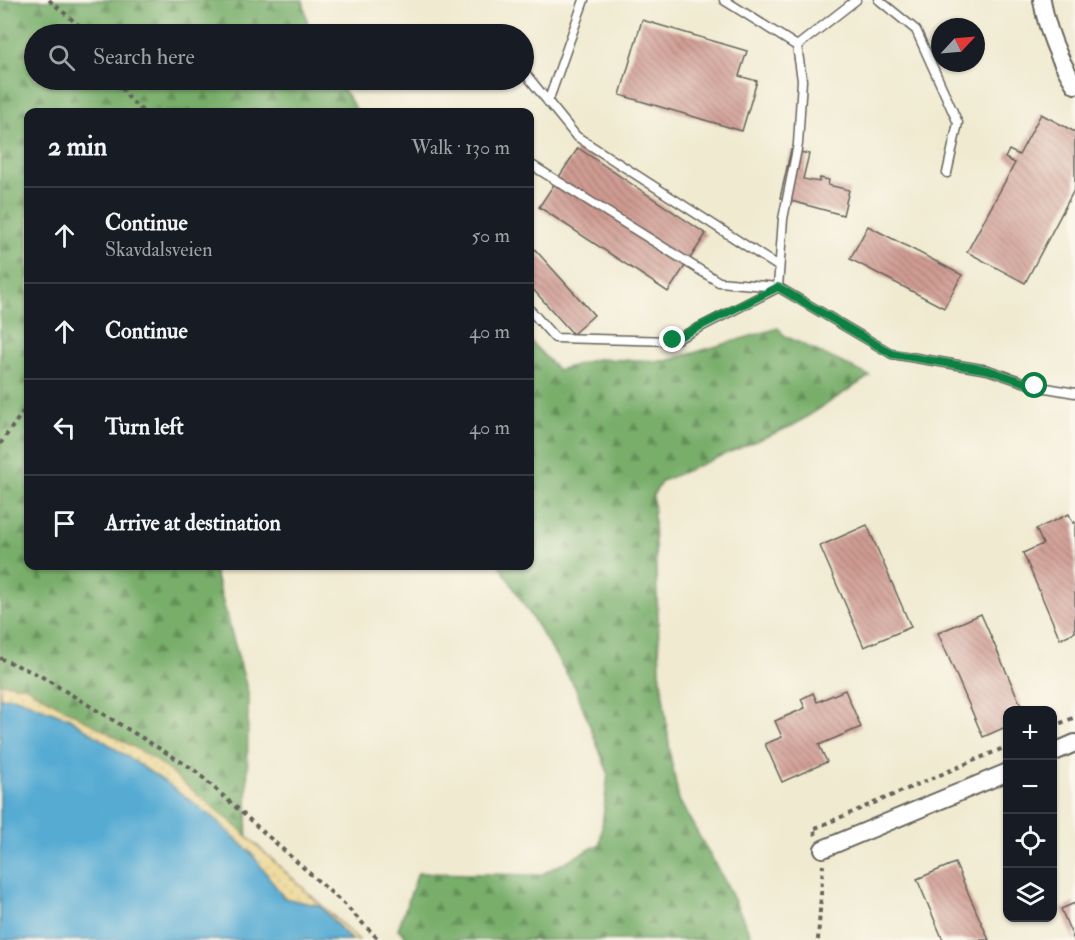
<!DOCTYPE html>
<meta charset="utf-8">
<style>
body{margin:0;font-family:"IM FELL Double Pica",serif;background:#242831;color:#f1f3f6}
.controls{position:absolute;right:18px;bottom:18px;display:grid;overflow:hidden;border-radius:12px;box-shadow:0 2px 4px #0004}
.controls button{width:54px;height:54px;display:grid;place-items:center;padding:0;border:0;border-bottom:2px solid #363941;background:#171b24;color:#f1f3f6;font:30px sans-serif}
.compass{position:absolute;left:931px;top:18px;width:54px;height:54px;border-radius:50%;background:#171b24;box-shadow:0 2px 4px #0004;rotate:64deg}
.stop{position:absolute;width:18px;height:18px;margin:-14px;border:4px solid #0b8043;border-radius:50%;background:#fff}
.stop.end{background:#0b8043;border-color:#fff;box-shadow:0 2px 6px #0008}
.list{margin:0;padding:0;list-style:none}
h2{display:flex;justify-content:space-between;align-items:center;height:78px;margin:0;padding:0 24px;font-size:26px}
h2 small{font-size:20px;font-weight:400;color:#9ea1a6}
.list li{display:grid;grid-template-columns:39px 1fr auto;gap:18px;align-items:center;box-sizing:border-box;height:96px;padding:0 24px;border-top:2px solid #363941}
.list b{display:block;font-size:22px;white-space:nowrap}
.list p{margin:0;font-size:20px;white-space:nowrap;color:#9ea1a6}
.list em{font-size:20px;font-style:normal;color:#9ea1a6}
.icon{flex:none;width:33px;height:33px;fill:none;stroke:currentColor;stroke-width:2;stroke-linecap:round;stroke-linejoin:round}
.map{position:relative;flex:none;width:1075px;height:940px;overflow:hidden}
.search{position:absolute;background:#171b24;box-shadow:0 2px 4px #0004;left:24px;top:24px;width:510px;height:66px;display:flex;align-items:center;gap:15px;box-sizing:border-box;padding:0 21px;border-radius:33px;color:#9ea1a6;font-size:22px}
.panel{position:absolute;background:#171b24;box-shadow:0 2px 4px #0004;left:24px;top:108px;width:510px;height:462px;border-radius:12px}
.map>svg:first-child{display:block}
.forest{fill:url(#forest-firs);stroke:#4a6544;stroke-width:1.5}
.sand{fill:url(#sand-dots);stroke:#857b5d;stroke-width:1.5}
.water{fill:#57abd3;stroke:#3a6478;stroke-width:1.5}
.building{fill:url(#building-back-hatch)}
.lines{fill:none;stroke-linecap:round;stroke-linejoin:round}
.lane-casing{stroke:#66645b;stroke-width:11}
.street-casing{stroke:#66645b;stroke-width:20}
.path{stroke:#66645b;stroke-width:4;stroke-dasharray:4.5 4.5;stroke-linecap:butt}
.lane{stroke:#fff;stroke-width:8}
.street{stroke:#fff;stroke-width:16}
.route{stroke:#0b8043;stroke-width:8}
</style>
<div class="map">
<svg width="1075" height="940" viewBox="0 0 1075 940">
<defs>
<pattern id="forest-firs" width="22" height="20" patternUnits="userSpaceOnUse" patternTransform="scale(1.5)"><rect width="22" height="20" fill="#78ae6b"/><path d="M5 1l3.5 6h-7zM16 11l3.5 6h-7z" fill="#628d57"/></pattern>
<pattern id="sand-dots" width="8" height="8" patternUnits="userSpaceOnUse" patternTransform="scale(1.5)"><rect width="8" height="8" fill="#eeda9e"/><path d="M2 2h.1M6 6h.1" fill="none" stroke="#ccba88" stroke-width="1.8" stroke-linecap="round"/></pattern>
<pattern id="building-back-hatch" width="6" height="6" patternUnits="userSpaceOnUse" patternTransform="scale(1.5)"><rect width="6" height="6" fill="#d09c93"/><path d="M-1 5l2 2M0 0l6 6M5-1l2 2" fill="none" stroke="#a87e77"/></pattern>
</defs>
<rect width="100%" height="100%" fill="#fbf7ec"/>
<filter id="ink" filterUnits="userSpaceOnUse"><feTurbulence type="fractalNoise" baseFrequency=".0167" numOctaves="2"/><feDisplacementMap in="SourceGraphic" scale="12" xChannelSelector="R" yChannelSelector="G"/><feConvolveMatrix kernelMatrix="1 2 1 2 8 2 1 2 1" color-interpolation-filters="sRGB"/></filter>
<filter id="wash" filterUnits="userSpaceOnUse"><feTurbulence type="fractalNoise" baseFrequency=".008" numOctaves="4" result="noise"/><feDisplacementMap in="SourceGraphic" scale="24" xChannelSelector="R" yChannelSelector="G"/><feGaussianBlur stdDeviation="1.35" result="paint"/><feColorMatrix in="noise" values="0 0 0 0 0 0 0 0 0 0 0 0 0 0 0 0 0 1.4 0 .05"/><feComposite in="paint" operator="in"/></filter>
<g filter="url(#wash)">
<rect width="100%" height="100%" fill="#f0ead0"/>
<path class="forest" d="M0,0H303L310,34H34V80H337L358,112H28V566H213L248,692L247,849L0,698Z
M778,328L785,336L870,376L794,425L662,481L653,495L660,670L671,760L679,800L727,885L753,940H410L398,929L418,873L540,875L600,844L608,773L575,687L500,566H530V341L558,370L596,359L666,361Z"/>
<path class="sand" d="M0,683L24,686L153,758L236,826L359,940H304L0,725Z"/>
<path class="water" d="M13,697L69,718L164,781L214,818L252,854L284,898L320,906L351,940H0V698Z"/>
<g id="blocks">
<path class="building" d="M642,20L747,51L739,76L757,81L742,131L620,95Z
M1041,114L1075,132V188L1025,283L967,252L1015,163L1005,158L1009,150L1019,155Z
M578,148L706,234L668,292L539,207Z
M791,150L809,154L803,179L819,182L820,178L829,180L828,185L849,190L843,215L780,198Z
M868,226L962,275L944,308L850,259Z
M530,244L594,315L573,334L530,286Z
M1069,514L1073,523L1075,522V632L1060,639L1023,553L1043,544L1036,529Z
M867,525L911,627L864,647L820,546Z
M981,614L1023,710H1008V726L983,737L938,633Z
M845,690L861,727L819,745L827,762L782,782L765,744L782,737L775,721L805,708L801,699L813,693L817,702Z
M955,863L989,940H943L917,879Z
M1075,903V940H1074L1061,909Z"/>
</g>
</g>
<g filter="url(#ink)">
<use href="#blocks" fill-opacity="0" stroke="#66645b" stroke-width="1.5"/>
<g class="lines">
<defs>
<path id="lane" d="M724,0L797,46L802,80L798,144L783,219L778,287L892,354L988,370L1035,386L1075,393
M879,0L916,30L958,123L947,173
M797,46L856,0
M524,72L576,136L779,267
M548,102L584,0
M530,164L719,282L778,287
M530,310L555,338L673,341L777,288"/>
<path id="street" d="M1042,0C1047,31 1058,58 1075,85
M1052,753L1075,743
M823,849L1008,772"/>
</defs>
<use href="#lane" class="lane-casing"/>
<use href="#street" class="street-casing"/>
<path class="path" d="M49,0L89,34
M117,80L130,100L144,112
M0,444L28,405
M0,658L39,675L193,769L345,905L379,940
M1052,727L1075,717
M816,835L813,829L1008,746
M818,940L823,865"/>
<use href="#lane" class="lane"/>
<use href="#street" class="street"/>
</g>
</g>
<g class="lines" filter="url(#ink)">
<path class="route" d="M673,340L778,287L892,354L988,370L1035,386"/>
</g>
</svg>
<div class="controls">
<button>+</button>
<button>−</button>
<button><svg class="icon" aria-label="locate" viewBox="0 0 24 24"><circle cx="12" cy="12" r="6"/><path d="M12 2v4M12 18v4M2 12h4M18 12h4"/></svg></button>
<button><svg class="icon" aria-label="layers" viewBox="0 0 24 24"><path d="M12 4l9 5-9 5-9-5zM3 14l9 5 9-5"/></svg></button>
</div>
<svg class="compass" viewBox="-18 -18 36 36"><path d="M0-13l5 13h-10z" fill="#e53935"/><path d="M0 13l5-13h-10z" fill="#9ea1a6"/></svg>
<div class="stop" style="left:1035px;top:386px"></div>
<div class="stop end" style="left:673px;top:340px"></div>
<div class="search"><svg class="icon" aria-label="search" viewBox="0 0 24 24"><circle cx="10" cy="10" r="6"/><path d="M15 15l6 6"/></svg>Search here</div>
<section class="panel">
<h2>2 min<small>Walk · 130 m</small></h2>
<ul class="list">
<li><svg class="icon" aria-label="ahead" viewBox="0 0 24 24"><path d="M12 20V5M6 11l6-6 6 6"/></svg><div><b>Continue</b><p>Skavdalsveien</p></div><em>50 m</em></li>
<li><svg class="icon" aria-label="ahead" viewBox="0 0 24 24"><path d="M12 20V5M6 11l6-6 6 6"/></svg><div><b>Continue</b></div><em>40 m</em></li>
<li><svg class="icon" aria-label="left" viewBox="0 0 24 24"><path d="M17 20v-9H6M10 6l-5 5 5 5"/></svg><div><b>Turn left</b></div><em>40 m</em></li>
<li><svg class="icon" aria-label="arrive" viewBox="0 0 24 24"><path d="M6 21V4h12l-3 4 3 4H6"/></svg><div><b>Arrive at destination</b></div></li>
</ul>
</section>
</div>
